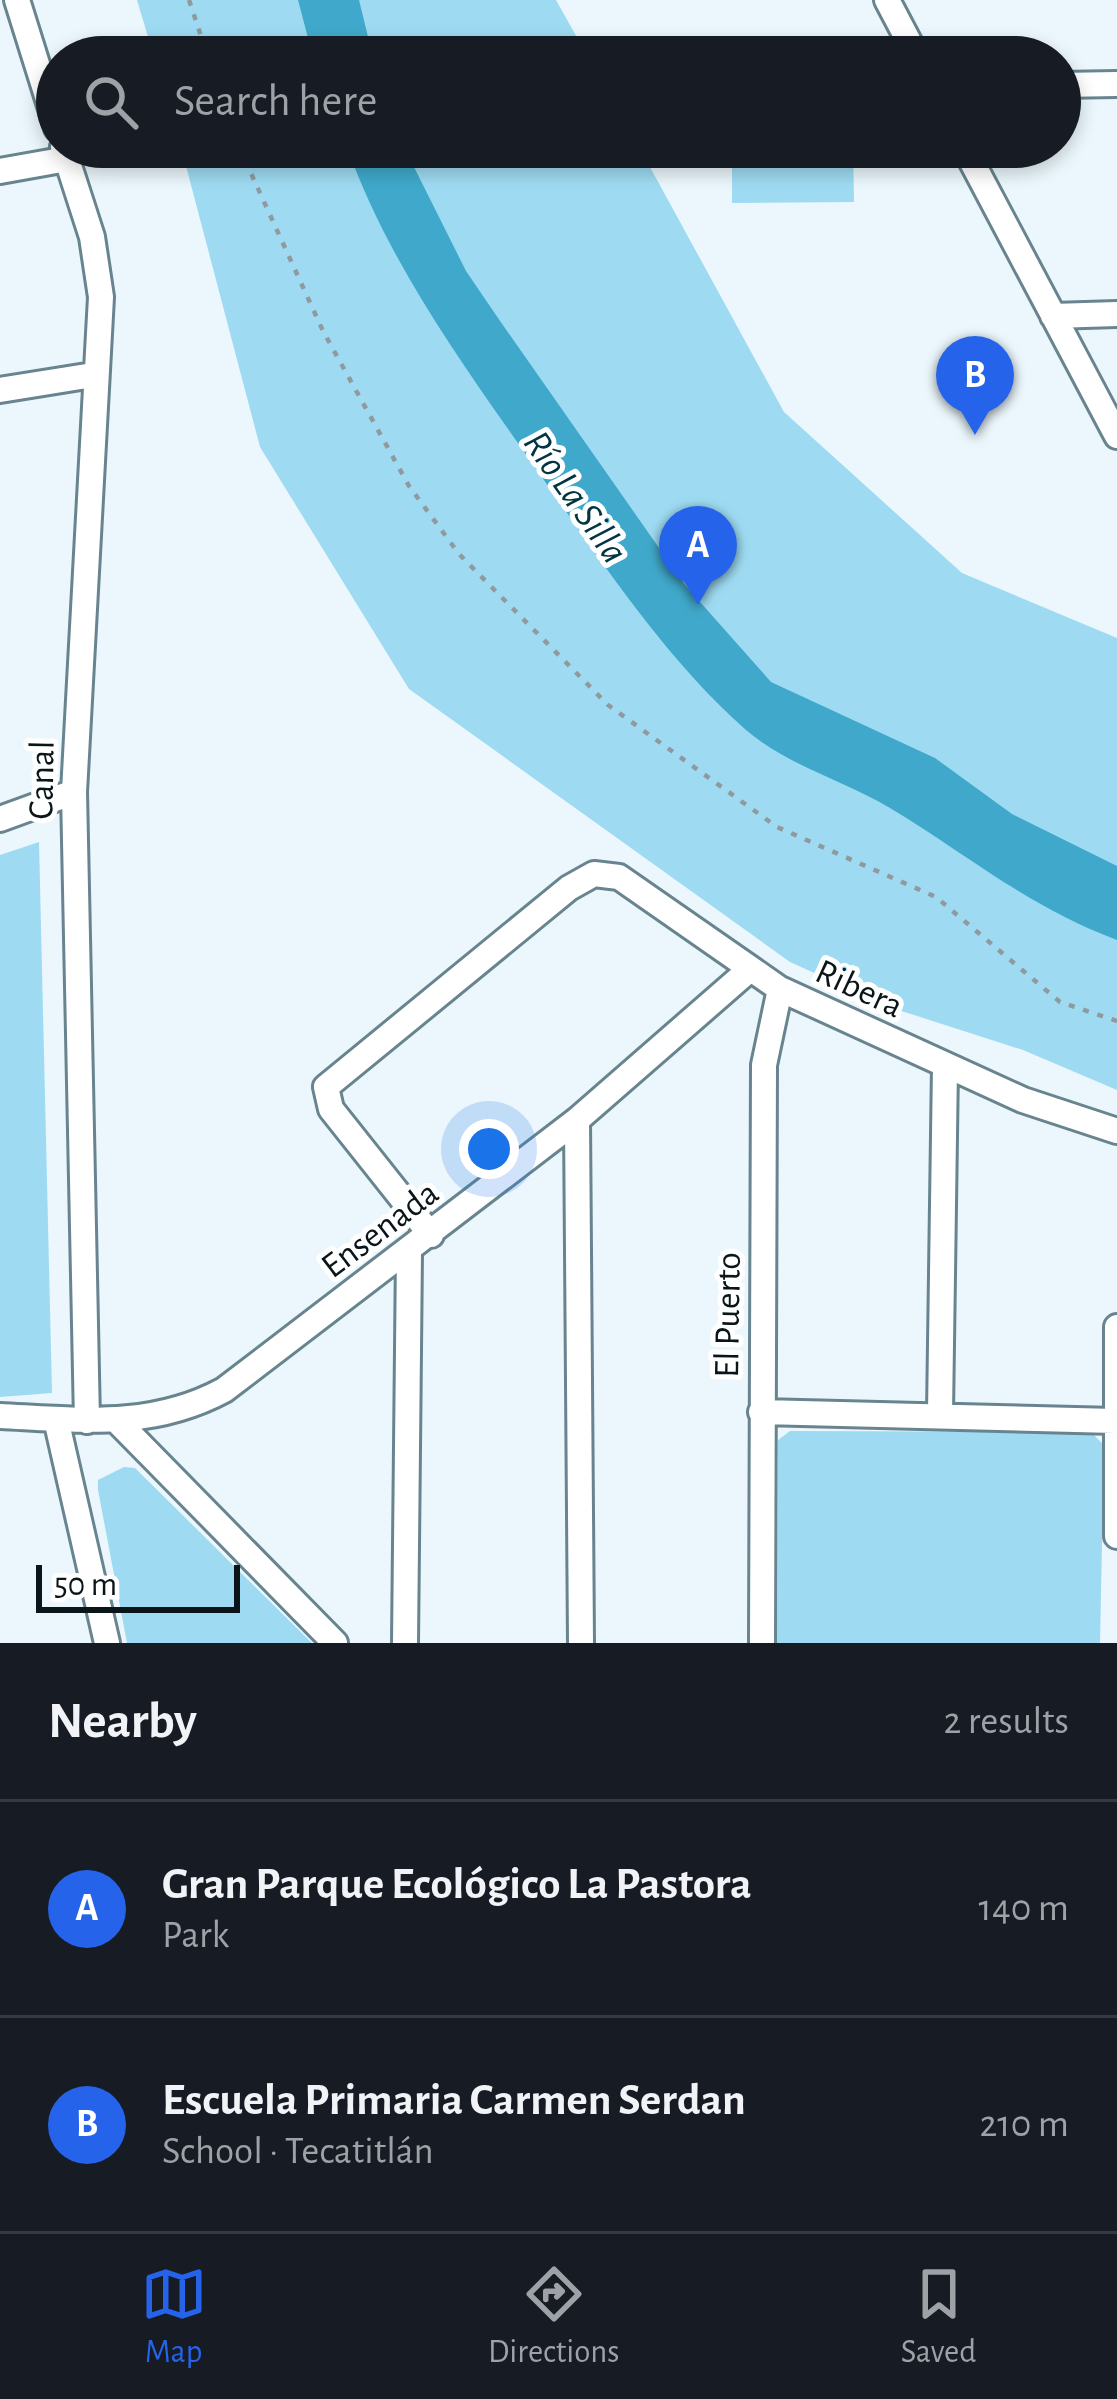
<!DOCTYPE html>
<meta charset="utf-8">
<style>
body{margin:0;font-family:"Alegreya Sans",sans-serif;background:#20242c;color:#f1f3f6}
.scale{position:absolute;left:36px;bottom:30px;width:204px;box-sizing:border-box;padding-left:12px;border:6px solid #0a1519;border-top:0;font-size:33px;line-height:42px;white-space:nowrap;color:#0a1519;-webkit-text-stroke:9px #fff;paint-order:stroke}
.you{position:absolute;left:489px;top:1149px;width:42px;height:42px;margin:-30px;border:9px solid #fff;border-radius:50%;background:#1a73e8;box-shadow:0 0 0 18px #1a73e833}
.badge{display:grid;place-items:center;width:78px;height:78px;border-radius:50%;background:#2563eb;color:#fff;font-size:39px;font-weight:700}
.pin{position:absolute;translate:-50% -99px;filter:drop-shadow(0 3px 6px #0008)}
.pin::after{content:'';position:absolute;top:63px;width:42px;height:36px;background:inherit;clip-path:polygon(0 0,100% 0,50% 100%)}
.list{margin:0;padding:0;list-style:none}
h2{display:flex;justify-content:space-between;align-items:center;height:156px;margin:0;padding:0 48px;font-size:51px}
h2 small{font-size:39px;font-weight:400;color:#9ea1a6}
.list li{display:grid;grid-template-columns:78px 1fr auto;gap:36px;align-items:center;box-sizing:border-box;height:216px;padding:0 48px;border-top:3px solid #363941}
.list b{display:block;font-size:45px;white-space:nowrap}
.list p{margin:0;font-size:39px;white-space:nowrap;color:#9ea1a6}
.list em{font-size:39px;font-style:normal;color:#9ea1a6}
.icon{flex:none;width:66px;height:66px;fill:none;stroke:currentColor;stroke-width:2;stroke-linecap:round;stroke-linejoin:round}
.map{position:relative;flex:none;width:1117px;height:1643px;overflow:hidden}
.search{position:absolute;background:#171b24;box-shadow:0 6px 18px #0003;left:36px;right:36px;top:36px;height:132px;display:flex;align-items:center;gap:30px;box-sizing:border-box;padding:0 42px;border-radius:66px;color:#9ea1a6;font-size:45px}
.sheet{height:588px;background:#171b24}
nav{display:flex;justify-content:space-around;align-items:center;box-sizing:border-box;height:168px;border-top:3px solid #363941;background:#171b24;font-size:33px;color:#9ea1a6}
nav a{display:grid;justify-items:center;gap:6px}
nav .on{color:#2563eb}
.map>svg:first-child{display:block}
.green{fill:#9edbf2}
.water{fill:#40a9cb}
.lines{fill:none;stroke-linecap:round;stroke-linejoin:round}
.street-casing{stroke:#68848f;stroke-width:30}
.path{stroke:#8f9a9f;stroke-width:4.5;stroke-dasharray:6 9;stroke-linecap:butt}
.street{stroke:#fff;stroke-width:24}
.labels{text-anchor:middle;stroke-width:10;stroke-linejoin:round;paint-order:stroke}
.street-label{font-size:36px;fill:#0a1519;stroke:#fff}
.water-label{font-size:39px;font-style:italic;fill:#023442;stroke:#fff}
</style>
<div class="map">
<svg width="1117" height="1643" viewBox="0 0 1117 1643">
<rect width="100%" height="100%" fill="#ebf7fc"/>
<path class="green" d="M137,0H556L588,57H154Z
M181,147H639L784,412L962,573L1117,638V1090L1023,1050L889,1007L790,962L409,689L260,447Z
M732,147H853L854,202L732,203Z
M39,842L52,1393L0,1397V855Z
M790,1431L1091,1432L1104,1445L1100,1643H777L778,1440Z
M124,1467L135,1468L312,1643H127L98,1490V1480Z"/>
<path class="water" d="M298,0H359L373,57H313Z
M347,147H404L466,271L498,318L685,585L771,682L935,758L1012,814L1117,866V940C1030,908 968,855 890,808C843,780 788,766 746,730C666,659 607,569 546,483C472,377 391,270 347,147Z"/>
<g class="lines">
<defs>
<path id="street" d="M17,0L57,128
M887,0L917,57
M1060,85L1117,84
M63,147L92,237L101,297L74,792L87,1421
M964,147L1117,436
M0,171L67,159
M1053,316L1117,314
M0,390L93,375
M0,819L74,792
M577,1120L581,1643
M431,1235L331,1109L326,1087L569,888L594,874L619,877L780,989L1023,1100L1117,1131
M1117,1327V1536
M761,1412L1115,1421
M940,1413L945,1066
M0,1416C80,1420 152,1429 224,1390L577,1120L749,970
M56,1419L107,1643
M117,1421L335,1643
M405,1643L409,1252
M762,1643L764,1065L780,989"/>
</defs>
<use href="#street" class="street-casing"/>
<path class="path" d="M189,0L208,57
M239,147L323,331L409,486L459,554L608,705L777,827L936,897L1060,1002L1117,1021"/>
<use href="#street" class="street"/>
</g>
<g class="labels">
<g class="street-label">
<text transform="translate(40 780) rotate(-89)" y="13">Canal</text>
<text transform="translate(860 987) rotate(25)" y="13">Ribera</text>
<text transform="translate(379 1228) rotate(-37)" y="13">Ensenada</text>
<text transform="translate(726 1315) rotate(-89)" y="13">El Puerto</text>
</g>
<g class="water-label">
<text transform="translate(577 496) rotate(55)" y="14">Río La Silla</text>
</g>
</g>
</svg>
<div class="scale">50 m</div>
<div class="you"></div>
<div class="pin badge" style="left:698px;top:605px">A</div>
<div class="pin badge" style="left:975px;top:435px">B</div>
<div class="search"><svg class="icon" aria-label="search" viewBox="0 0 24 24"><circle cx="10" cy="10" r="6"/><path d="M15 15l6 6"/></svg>Search here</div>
</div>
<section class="sheet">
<h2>Nearby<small>2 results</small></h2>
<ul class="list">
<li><span class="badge">A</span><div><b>Gran Parque Ecológico La Pastora</b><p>Park</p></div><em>140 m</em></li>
<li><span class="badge">B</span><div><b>Escuela Primaria Carmen Serdan</b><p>School · Tecatitlán</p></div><em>210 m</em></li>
</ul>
</section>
<nav>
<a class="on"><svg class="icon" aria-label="map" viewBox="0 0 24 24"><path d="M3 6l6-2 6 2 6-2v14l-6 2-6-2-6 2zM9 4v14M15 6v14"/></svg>Map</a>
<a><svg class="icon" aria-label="directions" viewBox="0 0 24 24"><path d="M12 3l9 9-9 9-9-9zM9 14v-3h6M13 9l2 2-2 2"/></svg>Directions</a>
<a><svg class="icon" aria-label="saved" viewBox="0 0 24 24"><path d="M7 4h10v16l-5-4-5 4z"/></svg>Saved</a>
</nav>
